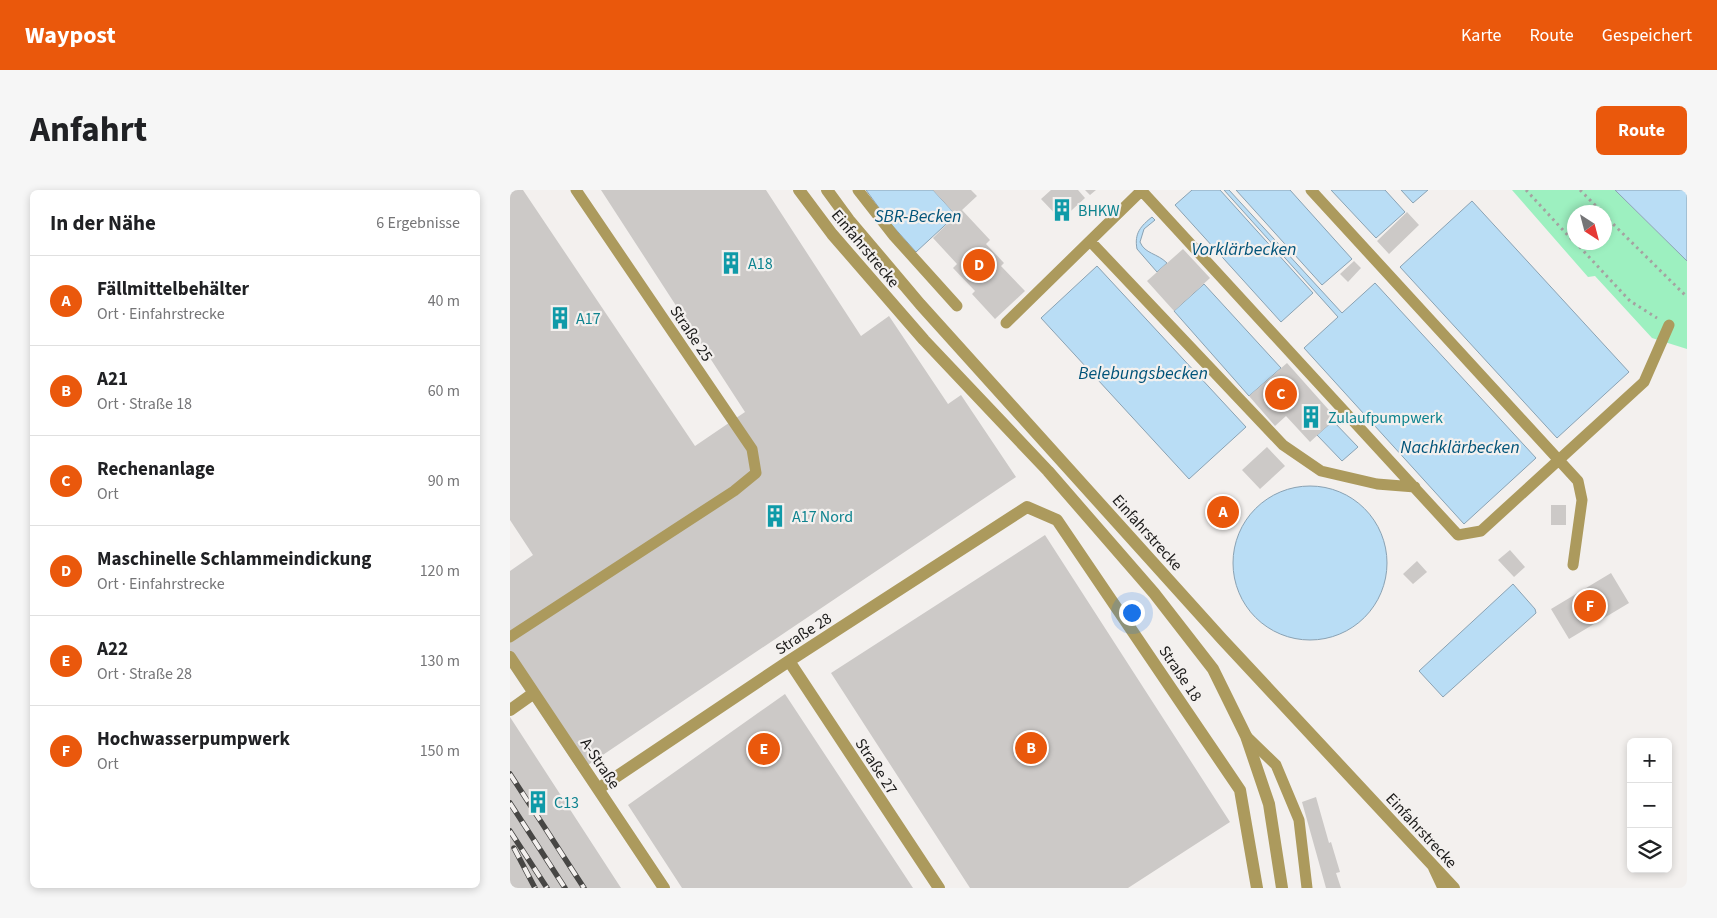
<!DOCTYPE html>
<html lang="de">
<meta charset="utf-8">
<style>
body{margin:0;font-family:"Source Sans 3",sans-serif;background:#f6f6f6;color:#202124}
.controls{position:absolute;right:15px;bottom:15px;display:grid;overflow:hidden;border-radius:8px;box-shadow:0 2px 8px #0003}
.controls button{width:45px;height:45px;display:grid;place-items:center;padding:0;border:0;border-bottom:1px solid #e0e0e0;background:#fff;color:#202124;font:25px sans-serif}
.compass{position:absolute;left:1057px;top:15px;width:45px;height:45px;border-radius:50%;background:#fff;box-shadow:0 2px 8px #0003;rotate:144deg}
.you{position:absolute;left:621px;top:422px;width:18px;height:18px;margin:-12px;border:4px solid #fff;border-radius:50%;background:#1a73e8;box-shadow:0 0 0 8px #1a73e833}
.badge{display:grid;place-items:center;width:32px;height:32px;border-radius:50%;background:#ea580c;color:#fff;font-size:16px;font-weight:700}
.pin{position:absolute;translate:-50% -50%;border:2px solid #fff;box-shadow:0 1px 5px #0006}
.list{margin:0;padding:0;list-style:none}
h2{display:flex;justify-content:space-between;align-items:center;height:65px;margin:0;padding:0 20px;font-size:21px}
h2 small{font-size:16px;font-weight:400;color:#757577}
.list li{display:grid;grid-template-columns:32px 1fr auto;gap:15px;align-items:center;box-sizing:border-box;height:90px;padding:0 20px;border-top:1px solid #e0e0e0}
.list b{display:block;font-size:19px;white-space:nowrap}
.list p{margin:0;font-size:16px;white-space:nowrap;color:#757577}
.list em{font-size:16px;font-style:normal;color:#757577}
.icon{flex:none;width:28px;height:28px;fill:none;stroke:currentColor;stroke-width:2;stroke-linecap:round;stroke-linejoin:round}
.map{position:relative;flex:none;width:1177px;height:698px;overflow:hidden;border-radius:8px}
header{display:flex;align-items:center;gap:30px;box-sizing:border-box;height:70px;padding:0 25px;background:#ea580c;color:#fff}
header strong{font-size:24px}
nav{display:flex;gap:28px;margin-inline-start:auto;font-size:18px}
.intro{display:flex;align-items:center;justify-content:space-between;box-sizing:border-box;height:120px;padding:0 30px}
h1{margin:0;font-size:35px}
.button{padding:12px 22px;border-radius:8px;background:#ea580c;color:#fff;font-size:18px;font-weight:700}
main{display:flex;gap:30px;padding:0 30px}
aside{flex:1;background:#fff;border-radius:8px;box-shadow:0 2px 8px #0003}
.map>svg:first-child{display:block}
.green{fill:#9df0c0;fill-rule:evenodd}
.water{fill:#b9ddf5;stroke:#8aa2b3}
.building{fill:#ccc9c7}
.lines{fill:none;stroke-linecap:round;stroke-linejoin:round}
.path{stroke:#a5a2a1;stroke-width:3;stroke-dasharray:2.5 4;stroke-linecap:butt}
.service{stroke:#ac9a5d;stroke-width:11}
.minor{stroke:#ac9a5d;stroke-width:12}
.rail-casing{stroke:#474644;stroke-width:5.5}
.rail{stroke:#f3f0ee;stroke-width:4;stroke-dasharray:11;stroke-linecap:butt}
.labels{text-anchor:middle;stroke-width:4.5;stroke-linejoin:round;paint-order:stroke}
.culture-label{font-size:16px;fill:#0d838f;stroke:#f3f0ee;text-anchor:start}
.street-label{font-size:16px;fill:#1b1a19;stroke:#f3f0ee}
.water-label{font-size:18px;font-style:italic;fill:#005379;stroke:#f3f0ee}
</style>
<header>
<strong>Waypost</strong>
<nav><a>Karte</a><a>Route</a><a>Gespeichert</a></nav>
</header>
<div class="intro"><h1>Anfahrt</h1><a class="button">Route</a></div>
<main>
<aside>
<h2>In der Nähe<small>6 Ergebnisse</small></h2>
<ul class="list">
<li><span class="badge">A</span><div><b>Fällmittelbehälter</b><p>Ort · Einfahrstrecke</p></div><em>40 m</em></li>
<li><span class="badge">B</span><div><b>A21</b><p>Ort · Straße 18</p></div><em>60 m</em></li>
<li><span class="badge">C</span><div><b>Rechenanlage</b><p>Ort</p></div><em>90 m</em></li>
<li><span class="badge">D</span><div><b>Maschinelle Schlammeindickung</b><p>Ort · Einfahrstrecke</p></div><em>120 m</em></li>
<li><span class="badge">E</span><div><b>A22</b><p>Ort · Straße 28</p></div><em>130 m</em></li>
<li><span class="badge">F</span><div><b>Hochwasserpumpwerk</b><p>Ort</p></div><em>150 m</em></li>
</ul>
</aside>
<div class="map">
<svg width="1177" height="698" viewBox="0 0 1177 698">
<rect width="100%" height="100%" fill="#f3f0ee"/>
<path class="green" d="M1002,0H1105L1177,71V159L1142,148L1085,86L1078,87ZM1064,22H1094V52H1064Z"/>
<path class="water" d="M356,0H423L446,25L406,62L380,33Z
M682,0H710L803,103L771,132L665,15Z
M714,0H719L832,123L865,93L1026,268L954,334L794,158L828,127Z
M726,0H780L842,69L812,95Z
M821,0H875L895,22L866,48Z
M891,0H918L903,13Z
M1105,0H1177V71Z
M962,11L1119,182L1047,248L890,77Z
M642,27L645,30L634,39L630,52C635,64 647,63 657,73L647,82L627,59C624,43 631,36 642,27Z
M587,76L736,237L679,289L531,128Z
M694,94L771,178L739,206L664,121Z
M823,231L848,257L832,271L807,245Z
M723 373a77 77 0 1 1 154 0a77 77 0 1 1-154 0Z
M1003,394L1025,419L1026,423L933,507L909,481Z"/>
<path class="building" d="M0,0H13L185,256L235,222L91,0H256L351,146L379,126L438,214L451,205L506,287L69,581L0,478V381L23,365L0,330Z
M423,0H461L467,6L452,20L480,50L476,54L494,73L491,76L515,101L485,129L462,104L465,101L443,78L447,74L423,48L446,25Z
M541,0H568L575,8L551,30L531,9Z
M575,0H586L580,5Z
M897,22L909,35L879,64L867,51Z
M673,59L700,88L664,121L637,91Z
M844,71L851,78L838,92L830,84Z
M777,173L826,228L800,252L776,226L765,236L739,206Z
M757,257L775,276L750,299L732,280Z
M704,307L708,309L709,312L707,317H702L699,314V310Z
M1041,315H1056V335H1041Z
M714,318L717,320L719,324L717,328L711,329L708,326L709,321Z
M535,345L720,632L618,698H460L321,483Z
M1000,360L1015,377L1004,387L988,370Z
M907,371L917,382L903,394L893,384Z
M1101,383L1119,413L1059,449L1041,419Z
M275,504L403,698H172L118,615Z
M0,527L111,698H0Z
M806,607L819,653L821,652L830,682L826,683L831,698H816L792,612Z"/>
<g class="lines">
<path class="path" d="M1016,0L1064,52
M1070,0L1092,22
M1094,25L1177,107
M1065,52L1120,111L1147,128"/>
<path class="service" d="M348,0L384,46L447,116
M631,0L948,345L971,341L1134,192L1159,135
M801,0L1068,291L1072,310L1063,375
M580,51L773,255L811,281L867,294L905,297
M496,133L632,0
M0,447L224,301L246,283L242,259L66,0
M736,546L766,575L789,630L797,698
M924,679L933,698"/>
<path class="minor" d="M289,0L322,44L414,150L538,281L644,403L703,479L736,546L759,614L772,698
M317,0L339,30L410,114L712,449L944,698
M0,467L154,698
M279,471L429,698
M0,520L24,503
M88,599L279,471L517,317L547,330L730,600L747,698"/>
<defs>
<path id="rail" d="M0,584L74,698
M0,613L55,698
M0,641L37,698
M4,658L25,698"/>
</defs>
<use href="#rail" class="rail-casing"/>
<use href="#rail" class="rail"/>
</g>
<defs>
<symbol id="building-bare" viewBox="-9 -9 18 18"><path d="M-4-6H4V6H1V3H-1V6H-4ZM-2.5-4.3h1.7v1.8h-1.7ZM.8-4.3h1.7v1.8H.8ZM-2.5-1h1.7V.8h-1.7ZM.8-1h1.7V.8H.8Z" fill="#0f9aa8" stroke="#f3f0ee" stroke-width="2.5" paint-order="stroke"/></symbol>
</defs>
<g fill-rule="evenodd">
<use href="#building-bare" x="536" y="4" width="32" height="32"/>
<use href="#building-bare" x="205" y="57" width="32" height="32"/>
<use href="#building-bare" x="34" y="112" width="32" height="32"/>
<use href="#building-bare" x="785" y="211" width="32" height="32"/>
<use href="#building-bare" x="249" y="310" width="32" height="32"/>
<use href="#building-bare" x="12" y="596" width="32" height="32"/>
</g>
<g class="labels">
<g class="culture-label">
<text x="568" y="26">BHKW</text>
<text x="238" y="79">A18</text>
<text x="66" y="134">A17</text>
<text x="818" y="233">Zulaufpumpwerk</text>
<text x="282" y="332">A17 Nord</text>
<text x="44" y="618">C13</text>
</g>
<g class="street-label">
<text transform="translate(356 58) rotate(50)" y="6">Einfahrstrecke</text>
<text transform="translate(182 143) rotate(56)" y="6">Straße 25</text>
<text transform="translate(638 342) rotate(48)" y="6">Einfahrstrecke</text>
<text transform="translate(293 443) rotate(-33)" y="6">Straße 28</text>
<text transform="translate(671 483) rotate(56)" y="6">Straße 18</text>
<text transform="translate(91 573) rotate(56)" y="6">A-Straße</text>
<text transform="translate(367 576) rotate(57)" y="6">Straße 27</text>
<text transform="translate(912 640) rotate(47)" y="6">Einfahrstrecke</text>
</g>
<g class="water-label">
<text x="408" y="32">SBR-Becken</text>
<text x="734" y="65">Vorklärbecken</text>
<text x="633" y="189">Belebungsbecken</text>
<text x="950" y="263">Nachklärbecken</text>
</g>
</g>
</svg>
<div class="controls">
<button>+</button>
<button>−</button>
<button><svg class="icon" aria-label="layers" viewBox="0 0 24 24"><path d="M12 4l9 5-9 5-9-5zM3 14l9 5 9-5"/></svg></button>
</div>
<svg class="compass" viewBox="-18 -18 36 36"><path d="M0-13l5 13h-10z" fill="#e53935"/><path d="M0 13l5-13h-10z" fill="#757577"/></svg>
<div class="you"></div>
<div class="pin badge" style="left:713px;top:322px">A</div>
<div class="pin badge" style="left:521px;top:558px">B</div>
<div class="pin badge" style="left:771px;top:204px">C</div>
<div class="pin badge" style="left:469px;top:75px">D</div>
<div class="pin badge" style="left:254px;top:559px">E</div>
<div class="pin badge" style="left:1080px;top:416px">F</div>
</div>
</main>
